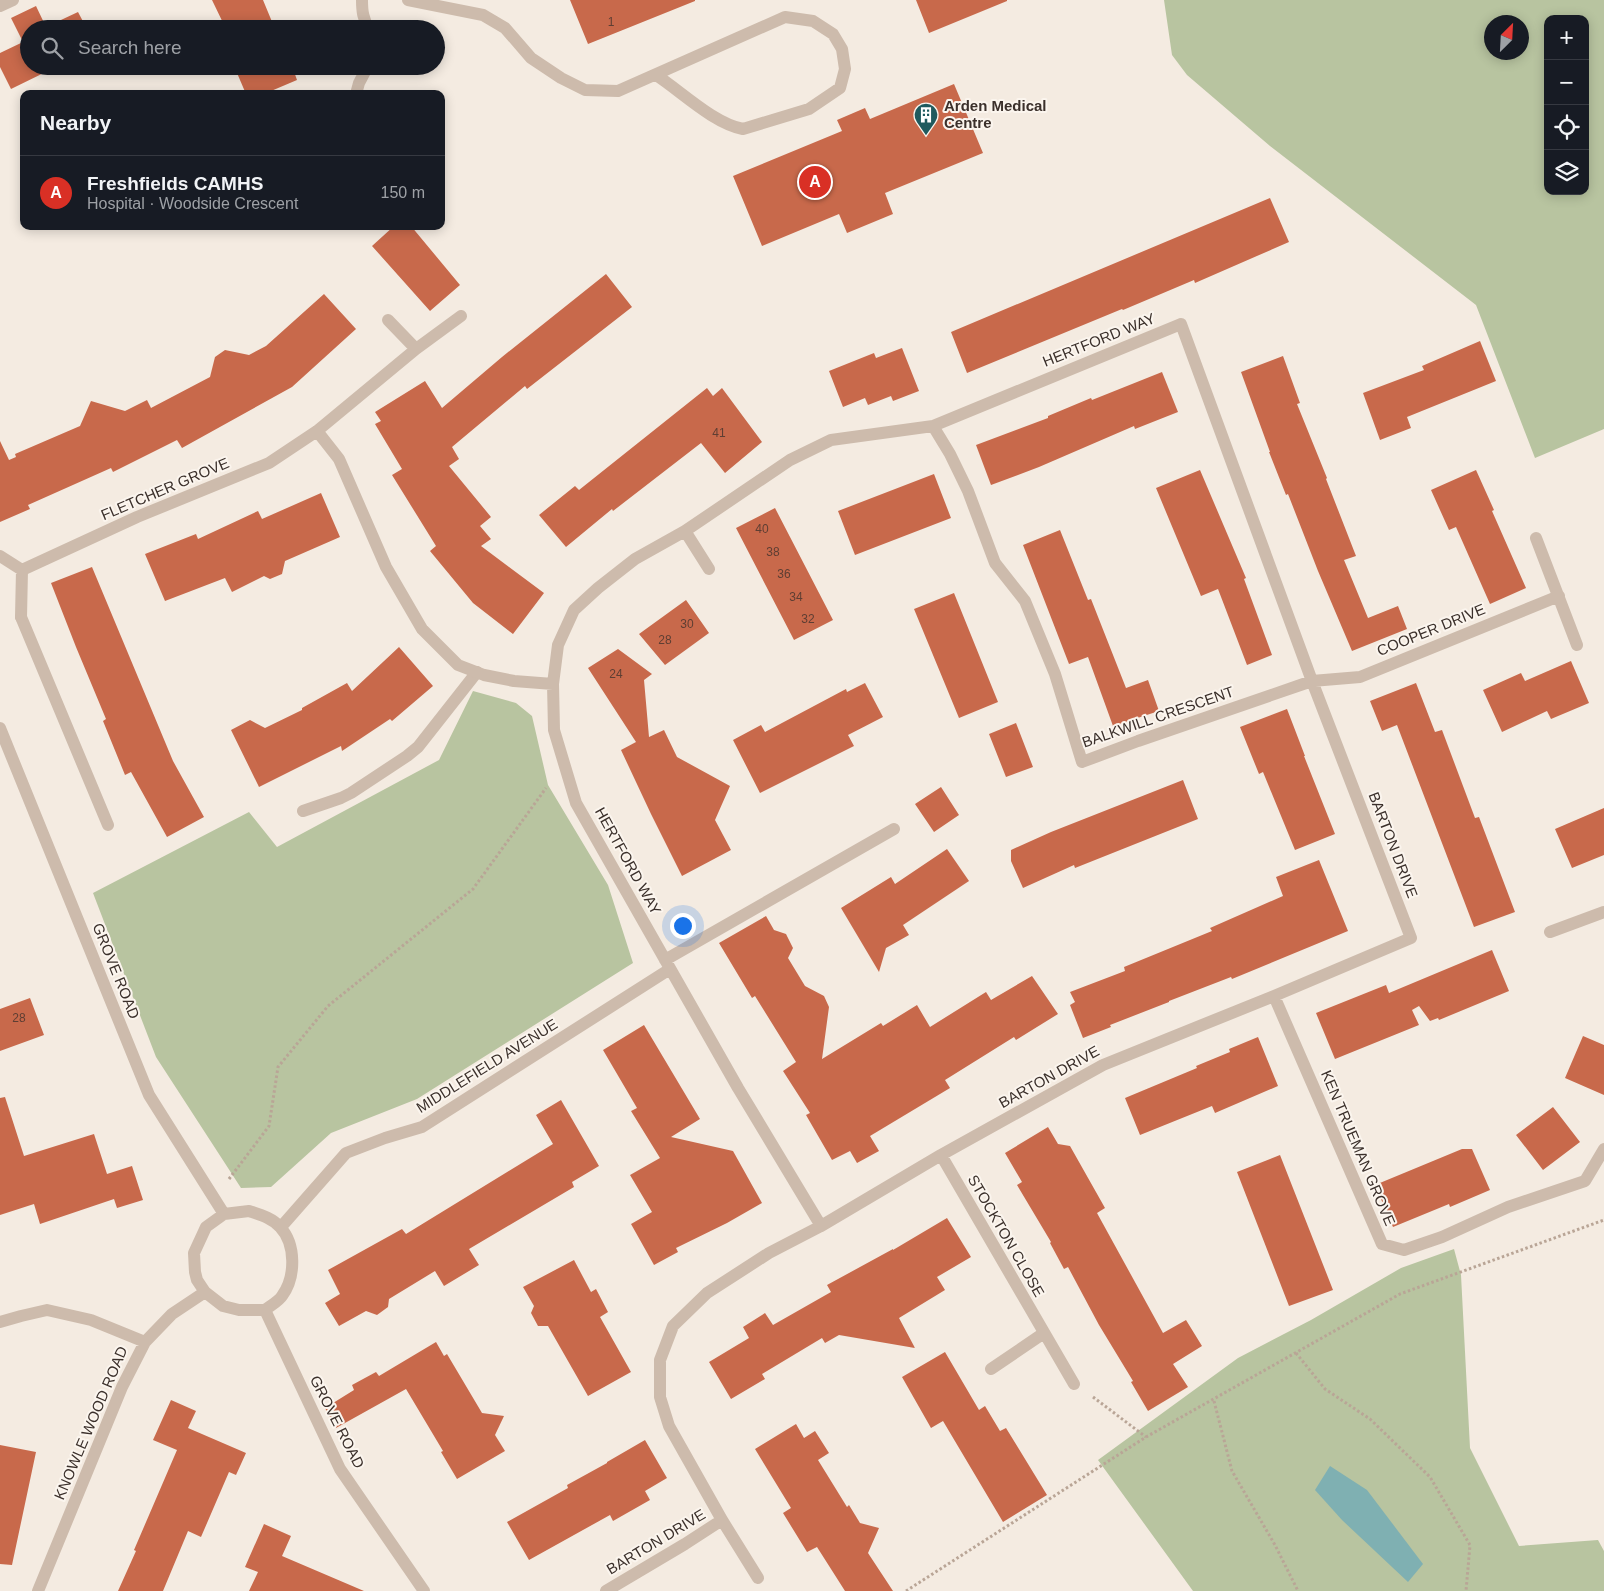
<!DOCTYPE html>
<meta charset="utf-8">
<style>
body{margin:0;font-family:Helvetica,sans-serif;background:#20242c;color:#f1f3f6}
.controls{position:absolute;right:15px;top:15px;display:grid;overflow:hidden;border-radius:10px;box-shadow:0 2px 12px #0003}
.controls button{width:45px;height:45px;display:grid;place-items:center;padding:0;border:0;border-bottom:1px solid #363941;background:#171b24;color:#f1f3f6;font:25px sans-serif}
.compass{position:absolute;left:1484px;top:15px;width:45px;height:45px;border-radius:50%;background:#171b24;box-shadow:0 2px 12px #0003;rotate:24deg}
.you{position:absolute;left:682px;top:925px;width:18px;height:18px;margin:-12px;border:4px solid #fff;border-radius:50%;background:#1a73e8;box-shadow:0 0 0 8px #1a73e833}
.badge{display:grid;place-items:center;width:32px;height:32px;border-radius:50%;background:#d93025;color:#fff;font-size:16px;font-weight:700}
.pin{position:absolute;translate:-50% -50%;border:2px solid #fff;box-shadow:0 1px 5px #0006}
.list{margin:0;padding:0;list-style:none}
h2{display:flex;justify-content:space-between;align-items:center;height:65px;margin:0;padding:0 20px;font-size:21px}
h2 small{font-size:16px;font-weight:400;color:#9ea1a6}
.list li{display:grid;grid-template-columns:32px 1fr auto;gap:15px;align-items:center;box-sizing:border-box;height:75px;padding:0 20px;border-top:1px solid #363941}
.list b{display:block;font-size:19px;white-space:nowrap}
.list p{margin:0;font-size:16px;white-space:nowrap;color:#9ea1a6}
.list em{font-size:16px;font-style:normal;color:#9ea1a6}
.icon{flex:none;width:28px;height:28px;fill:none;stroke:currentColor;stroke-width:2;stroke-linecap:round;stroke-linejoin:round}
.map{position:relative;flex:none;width:1604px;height:1591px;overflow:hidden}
.search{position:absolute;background:#171b24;box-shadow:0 2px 12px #0003;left:20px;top:20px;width:425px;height:55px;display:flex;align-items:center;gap:12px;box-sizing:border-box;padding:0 18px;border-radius:28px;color:#9ea1a6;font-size:19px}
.panel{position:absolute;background:#171b24;box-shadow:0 2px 12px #0003;left:20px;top:90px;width:425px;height:140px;border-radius:10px}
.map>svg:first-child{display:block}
.green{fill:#b8c4a0;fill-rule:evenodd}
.water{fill:#7fb0b2}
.building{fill:#c8694b}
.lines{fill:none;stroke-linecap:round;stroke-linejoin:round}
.path{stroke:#b9a596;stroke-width:3;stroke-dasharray:2.5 2.5;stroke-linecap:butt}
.service{stroke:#cdbbac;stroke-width:12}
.minor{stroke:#cdbbac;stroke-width:12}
.labels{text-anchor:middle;stroke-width:4;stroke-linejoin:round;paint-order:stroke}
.number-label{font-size:12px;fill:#5e3e33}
.poi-label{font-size:15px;font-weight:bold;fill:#3b302b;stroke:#fbf5ee;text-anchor:start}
.street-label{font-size:15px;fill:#3b302b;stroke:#fbf5ee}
</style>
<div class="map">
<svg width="1604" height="1591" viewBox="0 0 1604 1591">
<rect width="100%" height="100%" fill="#f4ebe1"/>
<path class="green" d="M1164,0H1604V429L1535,458L1476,305L1270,146L1187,75L1172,55ZM1548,19H1585V191H1548ZM1492,22H1522V52H1492Z
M473,691L516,703L532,716L548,785L608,885L633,963L417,1099L331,1133L271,1187L241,1188L156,1057L93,893L249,812L277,847L439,760Z
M1454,1249L1461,1275L1470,1448L1519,1546L1598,1540L1604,1551V1591H1193L1098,1460L1238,1358L1311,1320L1401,1268Z"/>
<path class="water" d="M1330,1466L1367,1490L1423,1564L1408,1582L1342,1520L1315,1490Z"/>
<path class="building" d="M212,0H263L275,29H226Z
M570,0H695V1L588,44Z
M916,0H1007V1L929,33Z
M36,6L46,27L78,12L87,29H29V66H58L11,89L0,67V53L23,42L11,18Z
M234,66H292L297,80L264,94H246Z
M954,84L983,153L885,193L893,214L847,233L839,214L762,246L733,176L842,131L837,120L865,108L870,119Z
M1270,198L1289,242L1195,283L1194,280L1123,310L1122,309L967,373L951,332Z
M394,226H411L460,285L430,311L372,246Z
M606,274L632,307L527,389L525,386L452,447L459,459L449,466L491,517L480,526L491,539L481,546L544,593L513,634L473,603L430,551L436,546L392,475L402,469L375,424L381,421L375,412L425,381L442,408L502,357Z
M324,294L356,329L292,387L182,448L177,440L113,472L111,468L28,505L30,509L0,522V441L9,460L16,457L15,454L80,426L91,401L125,411L147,400L151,408L210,377L215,357L225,350L249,355L266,346Z
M1480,341L1496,381L1407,417L1411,428L1380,440L1363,393L1424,370L1422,366Z
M902,348L919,391L893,401L891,396L868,405L865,398L843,407L829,371L874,353L876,358Z
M1283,356L1300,403L1297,404L1327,478L1326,479L1356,556L1344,560L1368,618L1398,606L1407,629L1352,651L1318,571L1288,494L1286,495L1269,452H1270L1241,372Z
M1162,372L1178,412L1135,429L1134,426L1039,467L991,485L976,445L1048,418V416L1091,398L1092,400Z
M707,388L713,396L722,388L762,442L725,473L701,443L613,511L612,509L566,547L539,515L575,486L579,490Z
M1200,470L1246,578L1244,579L1272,655L1247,665L1218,589L1201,596L1156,488Z
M1476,470L1494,510L1492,511L1526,588L1490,604L1456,527L1449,530L1431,490Z
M934,474L951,518L855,555L838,511Z
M321,493L340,537L285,561L282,574L270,579L264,576L232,592L225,578L165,601L145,554L196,534L198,539L258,511L262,519Z
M775,508L833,620L794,640L736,528Z
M1060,530L1088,600L1091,599L1126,688L1148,680L1159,711L1113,726L1088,657L1069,664L1023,545Z
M92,567L173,761L204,817L167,837L131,772L125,775L103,721L106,719L76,647L51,583Z
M954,593L998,702L959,718L914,609Z
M686,600L709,633L665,665L639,634Z
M399,647L433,686L392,721L390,719L342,751L341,746L259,787L231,730L250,720L265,728L302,710V708L347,683L352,691Z
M618,649L652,674L644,680L649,737L664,730L677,757L730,786L715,820L731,850L682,876L651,814L621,750L636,742L588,668Z
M1571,661L1589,703L1551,719L1547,711L1502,732L1483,690L1521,673L1525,681Z
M865,683L883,717L848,735L854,746L760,793L733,740L761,725L765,732L846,689L847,692Z
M1416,683L1435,732L1442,730L1475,818L1479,817L1515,912L1474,927L1397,725L1382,731L1370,701Z
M1287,709L1305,756H1304L1335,834L1295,850L1263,772L1259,774L1240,727Z
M1016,723L1033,767L1006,777L989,734Z
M1183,780L1198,819L1075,868L1074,865L1023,888L1011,861V850L1051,832Z
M941,787L959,815L934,832L915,804Z
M1604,808V855L1572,868L1555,829Z
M947,849L969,881L903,925L909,935L886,948L879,972L841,908L891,877L895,884Z
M1319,860L1348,931L1232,979L1231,977L1169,1001V1002L1110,1025L1111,1027L1083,1038L1070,1005L1075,1002L1070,992L1125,971L1124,967L1212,931L1210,928L1283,896L1276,877Z
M766,916L774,930L786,934L793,948L788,958L805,986L824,996L829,1007L822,1059L881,1023L883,1026L917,1005L930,1027L986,992L991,1000L1032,976L1058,1014L1016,1040L1014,1037L945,1080L950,1088L870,1136L879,1151L857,1163L850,1151L832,1160L806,1115L810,1113L783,1071L796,1062L755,996L752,998L719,943Z
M1492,950L1509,991L1439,1020L1438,1018L1430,1021L1419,1006L1412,1010L1419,1025L1335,1059L1316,1013L1386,985L1389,993Z
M30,998L44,1035L0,1051V1009Z
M644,1025L700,1119L671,1137L733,1151L762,1203L727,1223L676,1248L678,1252L654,1265L631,1224L652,1212L630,1175L660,1158L631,1111L637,1108L603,1050Z
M1583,1036L1604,1045V1095L1565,1078Z
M1258,1037L1278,1086L1215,1113L1212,1106L1140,1135L1125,1098L1197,1068L1196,1066L1230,1052L1229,1049Z
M5,1097L24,1156L94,1134L107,1174L132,1166L143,1200L117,1208L114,1199L40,1224L34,1204L0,1215V1098Z
M561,1100L599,1166L572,1182L574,1187L469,1249L479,1265L444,1286L435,1271L389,1299L388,1307L377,1315L366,1311L339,1326L325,1303L340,1294L328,1270L402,1229L406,1234L553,1144L536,1115Z
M1553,1107L1580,1142L1543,1170L1516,1135Z
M1048,1127L1058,1144L1070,1146L1105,1208L1097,1213L1163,1333L1186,1320L1202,1346L1173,1364L1188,1387L1148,1411L1131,1382L1133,1381L1099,1325L1068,1267L1064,1269L1050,1243L1051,1242L1017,1185L1022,1182L1005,1153Z
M1462,1149H1472L1490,1190L1450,1207L1449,1204L1393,1227L1375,1185Z
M1280,1155L1333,1290L1289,1306L1237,1172Z
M947,1218L971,1257L937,1277L945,1290L899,1318L915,1348L839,1335L825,1343L822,1338L762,1374L765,1379L731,1399L709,1362L749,1338L743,1327L765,1313L773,1325L831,1292L827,1285L893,1249V1250Z
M574,1260L591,1292L596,1289L608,1312L600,1317L631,1372L588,1396L548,1326H538L531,1313L534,1306L523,1287Z
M436,1342L444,1356L447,1354L482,1413L504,1416L495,1435L505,1451L457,1479L441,1452L443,1451L406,1389L336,1428L325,1408L354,1390L352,1385L376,1372L379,1376Z
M945,1352L979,1410L985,1406L1000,1431L1006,1428L1047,1495L1003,1522L943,1421L931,1428L902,1377Z
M171,1400L196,1411L188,1428L246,1453L236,1475L229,1472L201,1537L188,1531L163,1591H118L136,1551L134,1550L177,1450L153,1440Z
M796,1424L804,1438L815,1431L829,1453L818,1460L847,1507L849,1505L860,1523L879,1528L868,1553L893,1591H845L817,1547L807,1552L783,1513L791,1508L755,1449Z
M645,1440L667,1478L645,1491L650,1500L613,1521L610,1515L529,1560L507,1522L568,1488L567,1485L607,1463V1462Z
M0,1445L36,1452L12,1565L0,1564Z
M264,1524L291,1536L282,1556L364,1591H249L258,1572L245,1567Z"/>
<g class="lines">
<path class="path" d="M229,1179L269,1126L278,1067L328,1006L473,889L546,788
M1296,1353L1325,1389L1370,1419L1430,1477L1470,1545L1466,1591
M1093,1397L1146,1437
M1214,1401L1232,1471L1275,1545L1298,1591
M906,1591L1146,1437L1400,1294L1604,1220"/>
<path class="service" d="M0,6L13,0
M21,617L108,825
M303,811L341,798L351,793L407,756L418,747L477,672
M1550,932L1604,912"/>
<path class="minor" d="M362,0C362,11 363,19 369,29
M408,0L483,15L505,28L531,58L561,78L585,90L618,91L785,17L813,21L833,34L842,49L845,69L840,88L809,109L743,129C713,123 682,92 656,75
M356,94L359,83L368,66
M388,320L416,349
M933,426L950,454L968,491L995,563L1025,601L1055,674L1082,762L1138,741L1312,681L1360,677L1559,596
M317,431L339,459L386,567L422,629L458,665L484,675L514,681L553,684
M685,531L709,569
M1536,538L1577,645
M0,556L22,570L21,617
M22,570L137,517L269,463L317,431L416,349L461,316
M0,728L149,1095L224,1214
M665,960L894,829
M1274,996L1382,1244L1404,1250L1442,1237L1508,1207L1585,1181L1604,1149
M941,1155L1074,1384
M249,1211C261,1215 272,1218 280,1227C296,1244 296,1277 282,1296C279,1301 270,1306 265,1310H239L223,1306L205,1292L197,1280L195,1272L194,1253L206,1227L224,1214Z
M281,1227L346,1153L385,1138L422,1127L670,969
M265,1310L340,1469L424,1591
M0,1322L21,1316L47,1310L91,1320L145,1342
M991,1369L1044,1333
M722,1520L758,1578
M38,1591L122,1387L145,1342L172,1314L205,1292
M606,1591L685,1544L722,1520L669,1426L660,1397V1360L673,1326L707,1293L769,1253L821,1226L941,1155L1103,1065L1274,996L1411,938L1312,681L1181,324L933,426L831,440L790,460L685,531L635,559L598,588L574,610L558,645L553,684L554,730L576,803L738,1088L821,1226"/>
</g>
<defs>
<symbol id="building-pin" viewBox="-11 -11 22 30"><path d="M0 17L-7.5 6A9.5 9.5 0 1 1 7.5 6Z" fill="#1f5a5e" stroke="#fbf5ee"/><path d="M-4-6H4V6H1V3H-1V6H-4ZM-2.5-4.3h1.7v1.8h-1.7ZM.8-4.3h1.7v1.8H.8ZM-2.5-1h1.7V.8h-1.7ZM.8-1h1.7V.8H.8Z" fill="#fff"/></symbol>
</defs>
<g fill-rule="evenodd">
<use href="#building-pin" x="912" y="101" width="28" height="38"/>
</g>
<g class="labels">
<g class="number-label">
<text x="611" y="26">1</text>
<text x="719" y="437">41</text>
<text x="762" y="533">40</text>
<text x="773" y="556">38</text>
<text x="784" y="578">36</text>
<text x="796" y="601">34</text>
<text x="808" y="623">32</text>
<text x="687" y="628">30</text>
<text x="665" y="644">28</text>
<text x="616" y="678">24</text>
<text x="19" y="1022">28</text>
</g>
<g class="poi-label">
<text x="944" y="111">Arden Medical<tspan x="944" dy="17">Centre</tspan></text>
</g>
<g class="street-label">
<text transform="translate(1099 340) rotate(-22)" y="5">HERTFORD WAY</text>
<text transform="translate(165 489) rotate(-23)" y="5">FLETCHER GROVE</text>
<text transform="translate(1431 630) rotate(-22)" y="5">COOPER DRIVE</text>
<text transform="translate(1158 717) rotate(-19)" y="5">BALKWILL CRESCENT</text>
<text transform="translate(1393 845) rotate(69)" y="5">BARTON DRIVE</text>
<text transform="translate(628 861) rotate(61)" y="5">HERTFORD WAY</text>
<text transform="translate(116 971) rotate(68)" y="5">GROVE ROAD</text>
<text transform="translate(487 1066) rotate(-32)" y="5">MIDDLEFIELD AVENUE</text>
<text transform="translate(1049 1077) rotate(-29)" y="5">BARTON DRIVE</text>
<text transform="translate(1358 1148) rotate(67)" y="5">KEN TRUEMAN GROVE</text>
<text transform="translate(1006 1236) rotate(60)" y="5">STOCKTON CLOSE</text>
<text transform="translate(337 1422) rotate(63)" y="5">GROVE ROAD</text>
<text transform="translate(91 1423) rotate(-67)" y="5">KNOWLE WOOD ROAD</text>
<text transform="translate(656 1542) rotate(-31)" y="5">BARTON DRIVE</text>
</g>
</g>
</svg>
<div class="controls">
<button>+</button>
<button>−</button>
<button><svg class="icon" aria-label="locate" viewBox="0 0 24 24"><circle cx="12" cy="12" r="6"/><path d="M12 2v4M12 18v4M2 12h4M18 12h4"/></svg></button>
<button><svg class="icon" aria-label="layers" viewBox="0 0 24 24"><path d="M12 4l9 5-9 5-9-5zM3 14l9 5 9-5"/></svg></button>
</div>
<svg class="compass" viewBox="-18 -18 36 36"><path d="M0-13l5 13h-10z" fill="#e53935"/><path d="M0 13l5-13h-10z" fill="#9ea1a6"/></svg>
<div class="you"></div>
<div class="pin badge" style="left:815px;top:182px">A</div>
<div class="search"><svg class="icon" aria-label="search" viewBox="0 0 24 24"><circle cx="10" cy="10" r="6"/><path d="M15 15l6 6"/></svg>Search here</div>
<section class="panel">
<h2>Nearby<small></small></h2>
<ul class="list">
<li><span class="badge">A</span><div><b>Freshfields CAMHS</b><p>Hospital · Woodside Crescent</p></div><em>150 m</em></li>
</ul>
</section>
</div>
